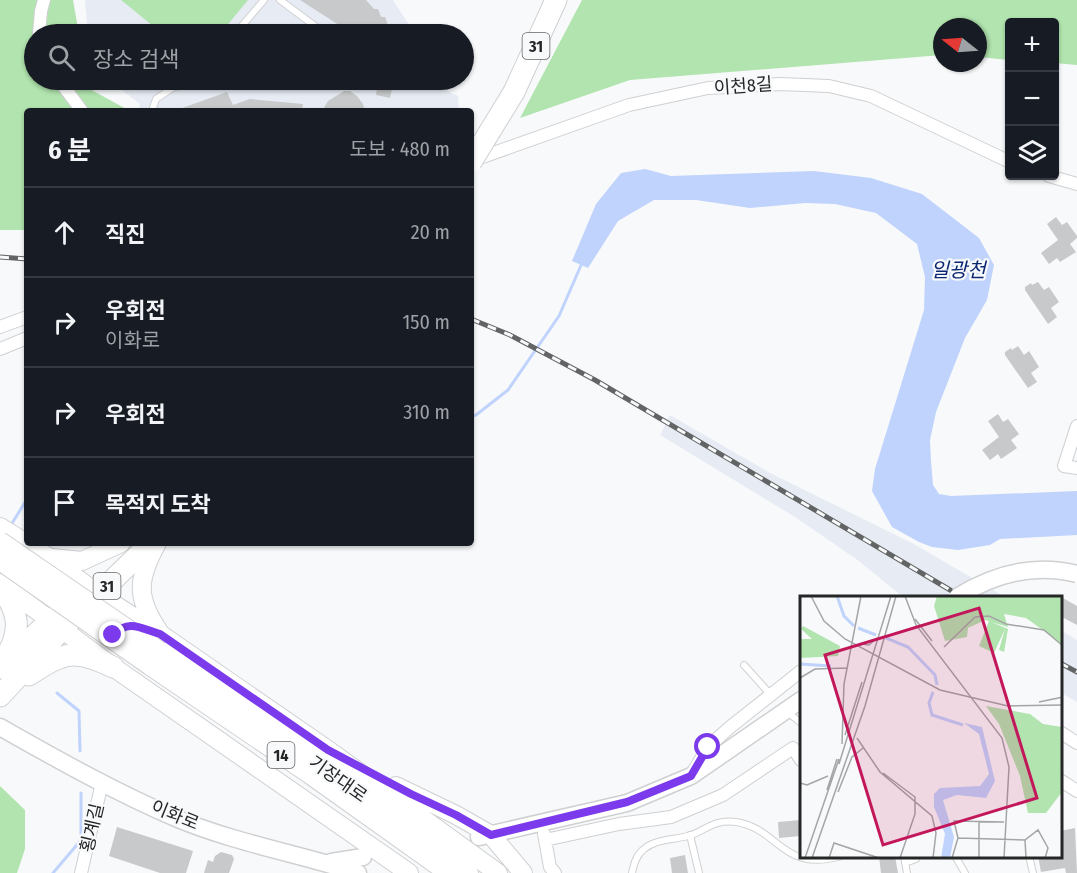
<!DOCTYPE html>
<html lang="ko">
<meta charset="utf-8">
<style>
body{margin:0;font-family:"Fira Sans Condensed","Noto Sans KR",sans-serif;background:#20242c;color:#f1f3f6}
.controls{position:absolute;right:18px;top:18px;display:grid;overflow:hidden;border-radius:6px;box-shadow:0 2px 4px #0004}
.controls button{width:54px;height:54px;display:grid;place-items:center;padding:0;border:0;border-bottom:2px solid #363941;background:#171b24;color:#f1f3f6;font:30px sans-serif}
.compass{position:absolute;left:933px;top:18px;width:54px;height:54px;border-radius:50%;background:#171b24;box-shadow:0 2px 4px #0004;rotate:287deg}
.stop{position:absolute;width:18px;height:18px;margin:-14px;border:4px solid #7c3aed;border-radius:50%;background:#fff}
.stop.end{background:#7c3aed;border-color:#fff;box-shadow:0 2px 6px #0008}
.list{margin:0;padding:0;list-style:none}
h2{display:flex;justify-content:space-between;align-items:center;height:78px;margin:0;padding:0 24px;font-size:26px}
h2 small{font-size:20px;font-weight:400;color:#9ea1a6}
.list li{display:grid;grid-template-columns:39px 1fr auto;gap:18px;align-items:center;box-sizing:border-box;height:90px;padding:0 24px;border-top:2px solid #363941}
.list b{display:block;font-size:22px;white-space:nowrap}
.list p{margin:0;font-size:20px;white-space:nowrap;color:#9ea1a6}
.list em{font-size:20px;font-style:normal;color:#9ea1a6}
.icon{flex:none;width:33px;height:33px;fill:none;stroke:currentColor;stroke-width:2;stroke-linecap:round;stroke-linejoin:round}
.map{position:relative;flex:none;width:1077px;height:873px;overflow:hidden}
.search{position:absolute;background:#171b24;box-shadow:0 2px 4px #0004;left:24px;top:24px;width:450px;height:66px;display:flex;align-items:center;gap:15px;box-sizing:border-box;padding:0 21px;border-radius:33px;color:#9ea1a6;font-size:22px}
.panel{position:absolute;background:#171b24;box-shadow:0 2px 4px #0004;left:24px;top:108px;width:450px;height:438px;border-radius:6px}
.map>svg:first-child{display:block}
.built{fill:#e7ecf4}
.green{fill:#b1e4ae}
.water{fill:#bfd3fc}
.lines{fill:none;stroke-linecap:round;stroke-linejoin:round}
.stream{stroke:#bfd3fc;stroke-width:3}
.building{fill:#c8c9ca}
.lane-casing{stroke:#cfd0d2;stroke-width:8}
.street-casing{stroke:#cfd0d2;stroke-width:14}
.secondary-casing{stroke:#cfd0d2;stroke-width:19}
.primary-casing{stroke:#cfd0d2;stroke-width:20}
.highway-casing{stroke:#cfd0d2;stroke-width:23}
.lane{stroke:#fff;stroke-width:6}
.street{stroke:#fff;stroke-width:12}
.secondary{stroke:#fff;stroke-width:16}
.primary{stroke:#fff;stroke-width:18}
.highway{stroke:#fff;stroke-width:21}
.rail-casing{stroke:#636465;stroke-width:5}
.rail{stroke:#f8f9fb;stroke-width:3;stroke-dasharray:9;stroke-linecap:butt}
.secondary-bridge-casing{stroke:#cfd0d2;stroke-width:19;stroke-linecap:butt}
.primary-bridge-casing{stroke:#cfd0d2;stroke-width:20;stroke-linecap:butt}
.highway-bridge-casing{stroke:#cfd0d2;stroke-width:23;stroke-linecap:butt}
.secondary-bridge{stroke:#fff;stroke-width:16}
.primary-bridge{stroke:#fff;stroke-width:18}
.highway-bridge{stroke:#fff;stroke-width:21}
.route{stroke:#7c3aed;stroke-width:8}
.labels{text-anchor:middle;stroke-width:4.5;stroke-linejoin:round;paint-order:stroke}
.shield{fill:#f8f9fb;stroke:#646566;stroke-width:1.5}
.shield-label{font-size:16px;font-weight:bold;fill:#252626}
.street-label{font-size:18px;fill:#252626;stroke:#f8f9fb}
.water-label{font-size:20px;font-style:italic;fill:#0d2873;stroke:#f8f9fb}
.inset-river{fill:none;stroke:#bfd3fc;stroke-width:3}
.inset-road{fill:none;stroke:#a4a5a6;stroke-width:1.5}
.view{fill:#c2185b;fill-opacity:0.15;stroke:#c2185b;stroke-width:3}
.inset-edge{fill:none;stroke:#252626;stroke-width:3}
</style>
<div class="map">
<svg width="1077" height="873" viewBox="0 0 1077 873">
<rect width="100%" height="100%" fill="#f8f9fb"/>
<path class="built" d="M85,0H393L415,34H88Z
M109,80H423L458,96L459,111H138L140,104Z
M670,415L770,473L914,544L1005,597H903L859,561L795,517L660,435Z
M1061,630L1077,640V702L1061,693Z"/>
<path class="green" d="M0,0H73L79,34H34V80H87L88,88L128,110L27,111V230H0Z
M121,0H248L220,34H163Z
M582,0H1077V65L1055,63L1054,22H1010L1009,60L978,57V27H942V55L630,80L520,118Z
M0,786L25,810V849L17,873H0Z"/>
<path class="water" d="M645,169L671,176L814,171L871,178L922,194L979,238L994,265L987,300L965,338L936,412L930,440L931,461L933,485L939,494L951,496L1077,491V535L1000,539L990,545L958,550L932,547L919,542L892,527L872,491L875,469L924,310L925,277L917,244L876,213L835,204L805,203L750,208L696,200H654L618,221L588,268L572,261L596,204L621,173Z"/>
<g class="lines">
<path class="stream" d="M471,416L476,415L508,390L559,316L582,263
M11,525L27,499
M57,693L79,711L80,751
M53,873L81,840V793"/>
</g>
<path class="building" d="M300,0H366L374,9H378L381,17H385L389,28L386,29L388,34H343L342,27Z
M355,80H394L390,98L376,95L377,88L354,81Z
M344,91H350L357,96L363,104L365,111H322L328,101Z
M227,92L233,105L250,99L303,104L302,111H174Z
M1056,217L1062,225L1067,222L1077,236V238L1070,244L1076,252L1060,262L1057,258L1049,264L1041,253L1058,240L1047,224Z
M1038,282L1044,290L1049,287L1059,302L1051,308L1057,317L1048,324L1025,290V287L1031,283L1032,285Z
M1018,346L1024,355L1029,351L1039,367L1031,373L1037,382L1028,388L1005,355V352L1011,348L1012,350Z
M998,414L1003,422L1008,419L1019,434L1011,440L1017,448L1001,459L998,454L990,460L982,450L999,437L988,421Z
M1063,598L1077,606V625L1060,616V603Z
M801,820V836L779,838L778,822Z
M117,827L193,851L186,873H160L109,856Z
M1075,828L1077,873H1066L1065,868L1041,872L1038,856H1060V852H1063L1060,831Z
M221,852L232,855L234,859L229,873H204L208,860L213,862L215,856Z
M685,855L688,873H672L670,858Z
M879,856H895L898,873H881Z"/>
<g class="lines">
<defs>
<path id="lane" d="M280,0L319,29L322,34
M235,34L264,0
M254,80L259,84L274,86L282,80
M152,111L156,99L174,87L221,80
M744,665L771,695
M786,711L801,723
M690,835L699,873
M904,856L907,873
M955,856L965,873
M1029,856L1033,873
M905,863L916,859
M632,873C634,864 636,855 644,849C656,839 673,840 688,836C706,831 712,819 736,822C780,829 782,873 841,856"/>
<path id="street" d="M39,34L41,11L44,0
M59,80L82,111
M474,160L629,105L708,88L780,84L829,86L871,96L1010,162
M1049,176L1077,184
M0,327L27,317
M0,349L27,338
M1077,426L1064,466L1077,468
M1060,732L1077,743
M693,772L708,747L729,728L801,671
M1060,780L1077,791
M544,834L550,867L555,873
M545,840L619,824L671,817L723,795L793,748L801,760
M81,873L102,783"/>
<path id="secondary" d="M0,727C58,760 117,793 178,819C236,843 299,854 358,873
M479,837L627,803L691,776L801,700
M331,862L363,857"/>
<path id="primary" d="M0,527L48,557L98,594L160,634L328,750L498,873
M157,543C138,578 135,596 158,630
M52,558L82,561L121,543
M0,583L113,667L409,873
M160,651L469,873
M150,666L309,774L448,873
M396,786L456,815L491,835L523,873"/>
<path id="highway" d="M514,92L556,0
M0,587C19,611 22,630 6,657
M0,668L57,614
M29,675C64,652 74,648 113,667
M0,696L62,629L151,543"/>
</defs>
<use href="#lane" class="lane-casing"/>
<use href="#street" class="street-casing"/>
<use href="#secondary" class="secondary-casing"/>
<use href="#primary" class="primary-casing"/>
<use href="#highway" class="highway-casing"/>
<use href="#lane" class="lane"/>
<use href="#street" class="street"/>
<use href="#secondary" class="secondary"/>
<use href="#primary" class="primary"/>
<use href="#highway" class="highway"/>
<defs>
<path id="rail" d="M0,257L27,259
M471,319L510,335L595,380L962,597
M1060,663L1077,672"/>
</defs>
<use href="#rail" class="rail-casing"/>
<use href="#rail" class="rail"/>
<defs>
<path id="secondary-bridge" d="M957,597C994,574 1034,563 1077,574"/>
<path id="primary-bridge" d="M0,541L160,651
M0,561L150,666"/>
<path id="highway-bridge" d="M471,162L514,92"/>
</defs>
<use href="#secondary-bridge" class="secondary-bridge-casing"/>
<use href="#primary-bridge" class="primary-bridge-casing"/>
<use href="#highway-bridge" class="highway-bridge-casing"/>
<use href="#secondary-bridge" class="secondary-bridge"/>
<use href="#primary-bridge" class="primary-bridge"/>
<use href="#highway-bridge" class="highway-bridge"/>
</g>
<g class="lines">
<path class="route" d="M113,635C129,619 140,628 160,634L328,750L411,794L456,815L491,835L627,802L691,776L708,747"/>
</g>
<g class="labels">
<g class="shield">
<rect x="522.5" y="33" width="27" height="26" rx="4.5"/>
<rect x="93.5" y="573" width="27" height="26" rx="4.5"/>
<rect x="267.5" y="742" width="27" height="26" rx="4.5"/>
</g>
<g class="shield-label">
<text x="536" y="52">31</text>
<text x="107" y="592">31</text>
<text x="281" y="761">14</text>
</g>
<g class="street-label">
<text transform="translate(743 86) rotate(-4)" y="6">이천8길</text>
<text transform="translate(338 779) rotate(35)" y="6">기장대로</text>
<text transform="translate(175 815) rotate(22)" y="6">이화로</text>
<text transform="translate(92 828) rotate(-77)" y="6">횡계길</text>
</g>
<g class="water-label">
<text x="958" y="277">일광천</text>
</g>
</g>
<g transform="translate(800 596)">
<rect width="262" height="262" fill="#f8f9fb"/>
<path d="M137,0H262V48L226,22L204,18L208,31L191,26L208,33L204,56L199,54L205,33L194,57L179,50L189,25L185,24L168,32L167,41L145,45L134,10ZM3,30L40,50L38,60L0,62V43H12L1,33ZM186,110L230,118L243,128L262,131V196L246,217H228L220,180L199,128Z" fill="#b1e4ae"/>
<path d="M164,127L182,131L195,185L186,202L157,199L143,204L154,241L150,262H141L145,238L134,211V198L140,192L180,190L189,178L179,138Z" fill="#bfd3fc"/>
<path class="inset-river" d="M37,0L44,20L54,30M58,32L76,39M86,42L108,51L135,79L137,89M0,68L31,70M133,96L129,107L132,119L163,129"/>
<path class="inset-road" d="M11,0L24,25L45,43L140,94L208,110L263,109M105,0L116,29L202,142L209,171L204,262M115,23L132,45M61,48L69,49L77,42M144,51L175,21L189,20L206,28L244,34L263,50M0,82L15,73L47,72M239,106L263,101M45,139L62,86M57,142L80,176L132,220L136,237L133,262M42,148L44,88L61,0M39,168L91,0M83,177L115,201V218L100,262M0,187L7,189L28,180M27,194L37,163M38,196L52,161L63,152M158,242L225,244L238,234L248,252L245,262M225,244L226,262M5,262L39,163M12,262L65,110L96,0M29,262L34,247L79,262M152,262L158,242L154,225L204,226M153,262H229M179,262V225"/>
<path class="view" d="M179,12L237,202L83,249L25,59Z"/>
<rect width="262" height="262" class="inset-edge"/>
</g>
</svg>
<div class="controls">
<button>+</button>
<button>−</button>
<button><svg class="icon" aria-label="layers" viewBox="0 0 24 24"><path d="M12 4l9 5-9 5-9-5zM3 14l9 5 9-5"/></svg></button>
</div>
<svg class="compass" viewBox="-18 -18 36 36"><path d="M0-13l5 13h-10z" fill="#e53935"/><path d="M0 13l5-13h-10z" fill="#9ea1a6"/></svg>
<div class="stop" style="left:708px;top:747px"></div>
<div class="stop end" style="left:113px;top:635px"></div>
<div class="search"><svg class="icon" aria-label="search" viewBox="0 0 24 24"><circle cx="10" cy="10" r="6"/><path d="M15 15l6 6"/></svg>장소 검색</div>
<section class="panel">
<h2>6 분<small>도보 · 480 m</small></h2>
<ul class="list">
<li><svg class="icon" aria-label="ahead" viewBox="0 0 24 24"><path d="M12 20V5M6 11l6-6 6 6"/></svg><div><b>직진</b></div><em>20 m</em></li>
<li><svg class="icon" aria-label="right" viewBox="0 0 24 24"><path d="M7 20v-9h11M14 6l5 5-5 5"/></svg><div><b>우회전</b><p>이화로</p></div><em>150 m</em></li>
<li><svg class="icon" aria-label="right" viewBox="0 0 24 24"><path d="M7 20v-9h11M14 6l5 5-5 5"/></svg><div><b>우회전</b></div><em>310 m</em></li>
<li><svg class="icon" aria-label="arrive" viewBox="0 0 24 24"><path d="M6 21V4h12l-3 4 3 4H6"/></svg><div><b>목적지 도착</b></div></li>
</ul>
</section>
</div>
